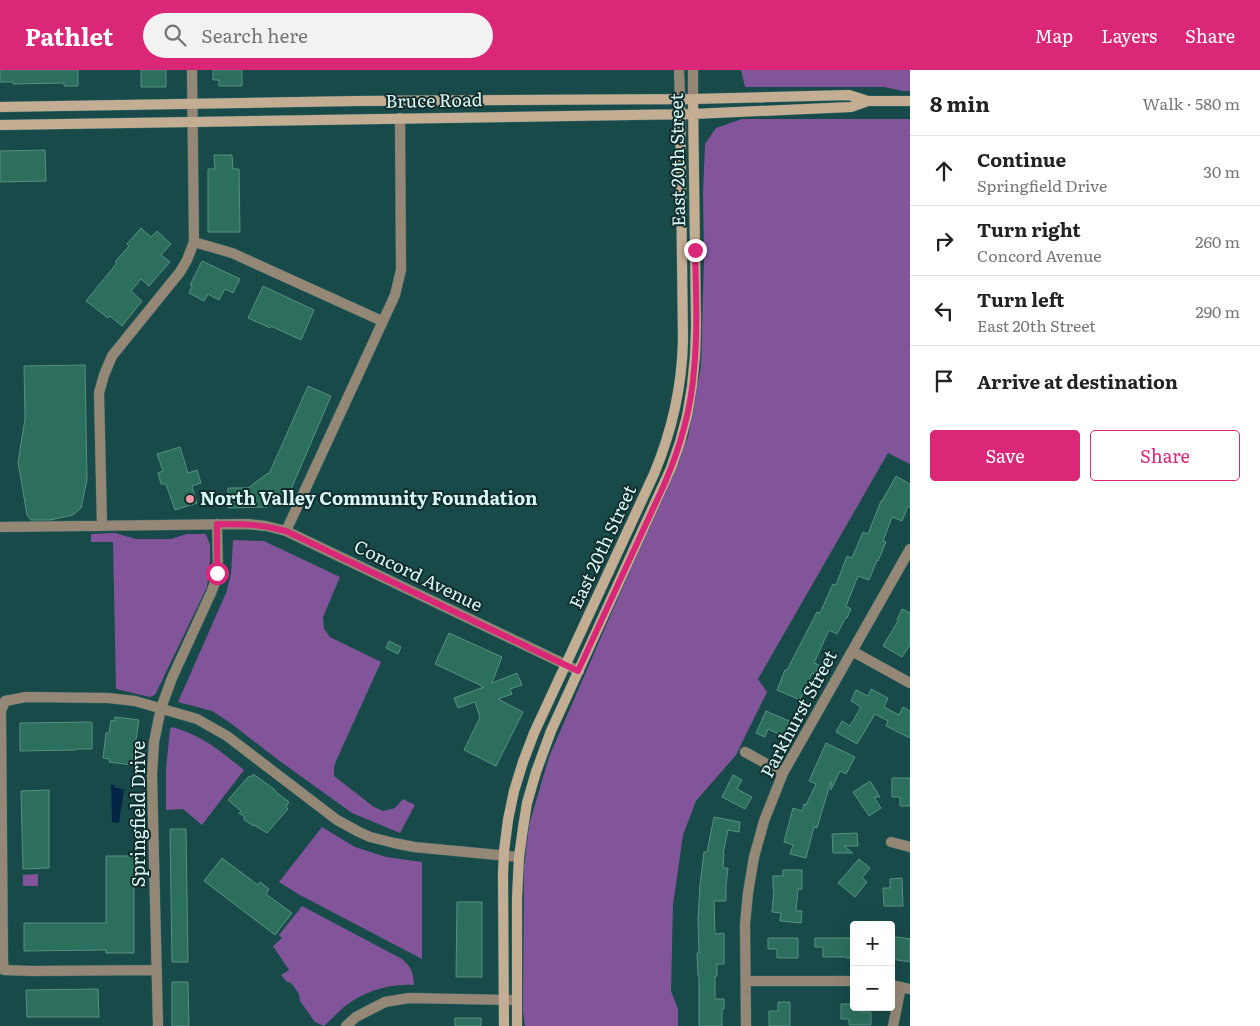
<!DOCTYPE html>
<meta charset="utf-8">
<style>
body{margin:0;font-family:Literata,serif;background:#f2f2f2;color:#222}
.controls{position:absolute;right:15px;bottom:15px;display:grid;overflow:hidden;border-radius:5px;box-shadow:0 5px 20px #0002}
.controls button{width:45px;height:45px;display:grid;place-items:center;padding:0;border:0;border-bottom:1px solid #e0e0e0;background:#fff;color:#222;font:25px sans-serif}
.stop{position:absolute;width:15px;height:15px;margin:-11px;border:4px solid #db2777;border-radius:50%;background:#fff}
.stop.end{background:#db2777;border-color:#fff;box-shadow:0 1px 5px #0008}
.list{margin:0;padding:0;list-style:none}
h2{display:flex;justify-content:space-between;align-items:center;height:65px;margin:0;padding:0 20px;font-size:21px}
h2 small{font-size:16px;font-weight:400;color:#767676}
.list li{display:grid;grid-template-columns:32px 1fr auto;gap:15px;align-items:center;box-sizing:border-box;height:70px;padding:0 20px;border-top:1px solid #e0e0e0}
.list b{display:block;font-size:19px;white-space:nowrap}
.list p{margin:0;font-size:16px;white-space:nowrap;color:#767676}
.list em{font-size:16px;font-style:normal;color:#767676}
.actions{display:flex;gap:10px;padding:15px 20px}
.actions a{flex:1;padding:11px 0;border:1px solid #db2777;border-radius:5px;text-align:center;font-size:18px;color:#db2777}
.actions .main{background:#db2777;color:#fff}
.icon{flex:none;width:28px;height:28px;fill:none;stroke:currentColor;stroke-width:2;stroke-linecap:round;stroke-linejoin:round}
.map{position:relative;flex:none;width:910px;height:956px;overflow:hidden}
header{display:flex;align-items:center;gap:30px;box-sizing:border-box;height:70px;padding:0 25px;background:#db2777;color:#fff}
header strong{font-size:24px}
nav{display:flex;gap:28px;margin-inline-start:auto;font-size:18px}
.search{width:350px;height:45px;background:#f2f2f2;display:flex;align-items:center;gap:12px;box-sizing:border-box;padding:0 18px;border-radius:28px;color:#767676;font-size:19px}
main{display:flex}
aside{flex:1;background:#fff}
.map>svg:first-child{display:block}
.green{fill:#82559b}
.water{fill:#052547}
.building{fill:#2d6f5d;stroke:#579180}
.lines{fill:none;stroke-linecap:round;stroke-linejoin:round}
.street-casing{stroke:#3a6968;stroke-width:11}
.secondary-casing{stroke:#3a6968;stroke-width:11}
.street{stroke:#958776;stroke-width:10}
.secondary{stroke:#c4ae93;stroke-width:10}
.route{stroke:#db2777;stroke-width:6}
.poi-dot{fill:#f49aa4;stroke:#122d2c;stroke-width:2}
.labels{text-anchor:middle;stroke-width:4;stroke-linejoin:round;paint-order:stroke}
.street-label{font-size:18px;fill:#d7f7f5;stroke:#122d2c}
.poi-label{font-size:18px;font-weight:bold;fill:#d7f7f5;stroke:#122d2c;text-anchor:start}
</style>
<header>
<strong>Pathlet</strong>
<div class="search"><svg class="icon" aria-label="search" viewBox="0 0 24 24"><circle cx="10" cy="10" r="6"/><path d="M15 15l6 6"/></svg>Search here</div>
<nav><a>Map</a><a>Layers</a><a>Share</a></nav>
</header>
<main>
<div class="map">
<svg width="910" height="956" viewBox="0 0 910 956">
<rect width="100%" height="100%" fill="#174a49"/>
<path class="green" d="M741,0H910V21H903L884,17H745Z
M742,49H910V394L888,383L758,609L767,622L736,685L696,731L683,765L673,835L671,921L678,939V956H525L523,942L524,797L529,755L549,687L688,367L701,296L704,186L703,123L705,74L716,58Z
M115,463L136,469H171L187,464H206L210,475V491L207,517L155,625L150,627L116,619L113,472H91V464Z
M233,470L264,471L340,507L323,547L324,559L330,567L381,592L336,691L334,698V706L374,737L383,741L395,738L403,729L415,735L400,763L352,743L281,692L229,652L212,641L178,632L226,523L231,504Z
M172,657C203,666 219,680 244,700L202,755L183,739L166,740V699L170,659Z
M322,757L355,777L386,787L422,792V889L298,824L279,812Z
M38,804V816H23V805Z
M302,836L402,889C412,898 413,902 414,915C390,913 362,922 344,937C337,943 331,950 324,956L315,952L300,931L299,924L292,914L286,911L281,905L289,900L273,876L282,868L279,865Z"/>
<path class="water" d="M111,715H115V718L124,719L119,753L112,752Z"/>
<path class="building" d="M0,0H78V16H64V13L13,14V12H0Z
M141,0H166V17H141Z
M213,0H242V16H219V10H213Z
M45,80L46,111L0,112V81Z
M214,85H232L233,99H239L240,162H208V99H215Z
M141,158L151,167L157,161L171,174L161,185L170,192L149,216L141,209L131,221L142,231L122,256L110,246L108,248L86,231L117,193L115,192L129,176L127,174Z
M202,191L240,209L233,223L225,219L219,230L208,224L204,231L189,223L192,216L190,215Z
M263,216L314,240L301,270L271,256L270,258L248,248Z
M85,295L87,410L81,438L73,445L50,450H31L27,445L18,392L25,349L24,296Z
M308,316L331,326L286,431L280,428L267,437L228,438V418H248L268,403L269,404Z
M180,377L188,403L197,400L201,413L192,416L197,433L175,440L166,414H161L158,403L163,401L157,384Z
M896,406L910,414V438L908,436L902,451L892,447L883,471L886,472L878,491L877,490L869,510L858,506L846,536L851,539L847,548L846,547L837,564L829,560L814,593L819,595L815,604L812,603L800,630L777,620L785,600H787L817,542L820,543L833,514L836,515L847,486L852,488L863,462L868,464L881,431H882Z
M902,539L910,543V575L902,587L883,576L898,551L897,550Z
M449,563L502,587L492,613L517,603L522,615L510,619L512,624L498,629L523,642L496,696L464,680L480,647L475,632L458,638L454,628L484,617L435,594Z
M389,571L401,577L398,584L386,578Z
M871,619L888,628L884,637L899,645L903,637L910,641V668L886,656L888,651L875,644L857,674L836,662L842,651L850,656L861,637L851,631L856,620L868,626Z
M766,641L789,651L783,666L768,659L765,667L756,663Z
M115,647L139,650L132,695L109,692L110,689L103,688L106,663H109L111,650L115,651Z
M92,652V679H76V680L20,681V653Z
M826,673L855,687L846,704L840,701L831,720V711L817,758L814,757L806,788L790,784L793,775L784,772L793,738L802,741L804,734L806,735L816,714L809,711Z
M253,704L274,719L276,722L289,732L286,737L288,739L267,763L254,755L253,756L243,749L245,747L239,743L241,741L228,730L249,706L251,707Z
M733,705L742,710L737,719L752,727L745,739L722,727Z
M892,708H910V736H900V727H892Z
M870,711L880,727H874L881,738L869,746L853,722Z
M49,720V798L23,799L21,721Z
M714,747L740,752L739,762L728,760L723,784H724L723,798H728L726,815V831H714L715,864L724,863V894H717V906H715V929H724V939H722V956H699V906H698L697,883H699L698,850L700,815L704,782H707Z
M170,759H186L188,892H172Z
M857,763L858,776H844L853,783H833L832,764Z
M106,786H134V883H106V880L24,881V853H106Z
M222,788L258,815L260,812L269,819L266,824L292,843L275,865L204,811Z
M859,789L870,798L862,808L867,812L855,827L838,813Z
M783,800H802V819H798L796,841H802L801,853L780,851L781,843L772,842L774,819H773V806H783Z
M902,808L903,836H884L883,818H890V809Z
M457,832H482V907H456Z
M891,866L910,869V892L891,889Z
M768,868H798V888H777V879H768Z
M815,868H854V888H846V887H823V877H815Z
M172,912H188L189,956H172Z
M98,919L99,947H27L26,920Z
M778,932H790V956H769V941H778Z
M841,934H854V937H862V942H871V955H849V949H841Z
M455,948H481V956H455Z"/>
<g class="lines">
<defs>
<path id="street" d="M679,0L680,29
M693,0V29
M194,172L232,183L382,251
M102,456L99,323L104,305L112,286L180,202L187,190L194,172L192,0
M0,457L247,454L266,456L286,461L579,601
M286,461L395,225L401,200L400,48
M852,581L910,613
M745,682L783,703
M891,772L910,777
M157,900L32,901L4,900L3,891L1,641L5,631L26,627L108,628L135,631L197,649L227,666L337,750L359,762L370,767L394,773L414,777L519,787
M747,911H854
M891,915L910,919
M158,956L152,705L154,672L161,638L172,608L211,523L216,510L218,496L217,454
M346,956L356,947L385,932L409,928L512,930
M746,956L745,854L748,823L754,787L764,751L783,703L910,479
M893,956L901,917"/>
<path id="secondary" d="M0,37L357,31L693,29L849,25L868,31H910
M0,55L693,44L851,37L868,31
M504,956L503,804L504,781L508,750L514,721L523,692L534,663L654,404C672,361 682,316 683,270L680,29
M517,956V828L519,787L523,758L527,733L536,702L551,661L671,398L680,372L687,346L692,316L695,286L696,256L693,29"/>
</defs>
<use href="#street" class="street-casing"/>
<use href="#secondary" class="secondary-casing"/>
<use href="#street" class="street"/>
<use href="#secondary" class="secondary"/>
</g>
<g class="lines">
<path class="route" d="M217,503V454C244,454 260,454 286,461L578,601L664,415C680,378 691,340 694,300C698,260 696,220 695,180"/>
</g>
<circle class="poi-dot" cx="190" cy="429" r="5"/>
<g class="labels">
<g class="street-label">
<text transform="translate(434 31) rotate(-1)" y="6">Bruce Road</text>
<text transform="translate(678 90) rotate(-91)" y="6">East 20th Street</text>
<text transform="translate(603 477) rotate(-65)" y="6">East 20th Street</text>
<text transform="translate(418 506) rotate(26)" y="6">Concord Avenue</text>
<text transform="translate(799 644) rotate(-62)" y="6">Parkhurst Street</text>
<text transform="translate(139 744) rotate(-90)" y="6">Springfield Drive</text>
</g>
<g class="poi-label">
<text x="200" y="435">North Valley Community Foundation</text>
</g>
</g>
</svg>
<div class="controls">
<button>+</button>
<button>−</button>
</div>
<div class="stop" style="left:217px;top:503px"></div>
<div class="stop end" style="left:695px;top:180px"></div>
</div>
<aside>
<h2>8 min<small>Walk · 580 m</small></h2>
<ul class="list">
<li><svg class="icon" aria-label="ahead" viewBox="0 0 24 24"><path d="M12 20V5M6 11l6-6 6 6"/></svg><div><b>Continue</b><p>Springfield Drive</p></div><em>30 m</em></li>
<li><svg class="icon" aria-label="right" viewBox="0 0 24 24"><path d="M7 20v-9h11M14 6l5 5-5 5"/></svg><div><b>Turn right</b><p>Concord Avenue</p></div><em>260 m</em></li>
<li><svg class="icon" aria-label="left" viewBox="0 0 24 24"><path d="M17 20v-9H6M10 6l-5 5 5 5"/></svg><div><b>Turn left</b><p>East 20th Street</p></div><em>290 m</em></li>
<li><svg class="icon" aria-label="arrive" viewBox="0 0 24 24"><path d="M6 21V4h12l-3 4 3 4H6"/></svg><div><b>Arrive at destination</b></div></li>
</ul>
<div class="actions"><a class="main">Save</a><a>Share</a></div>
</aside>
</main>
